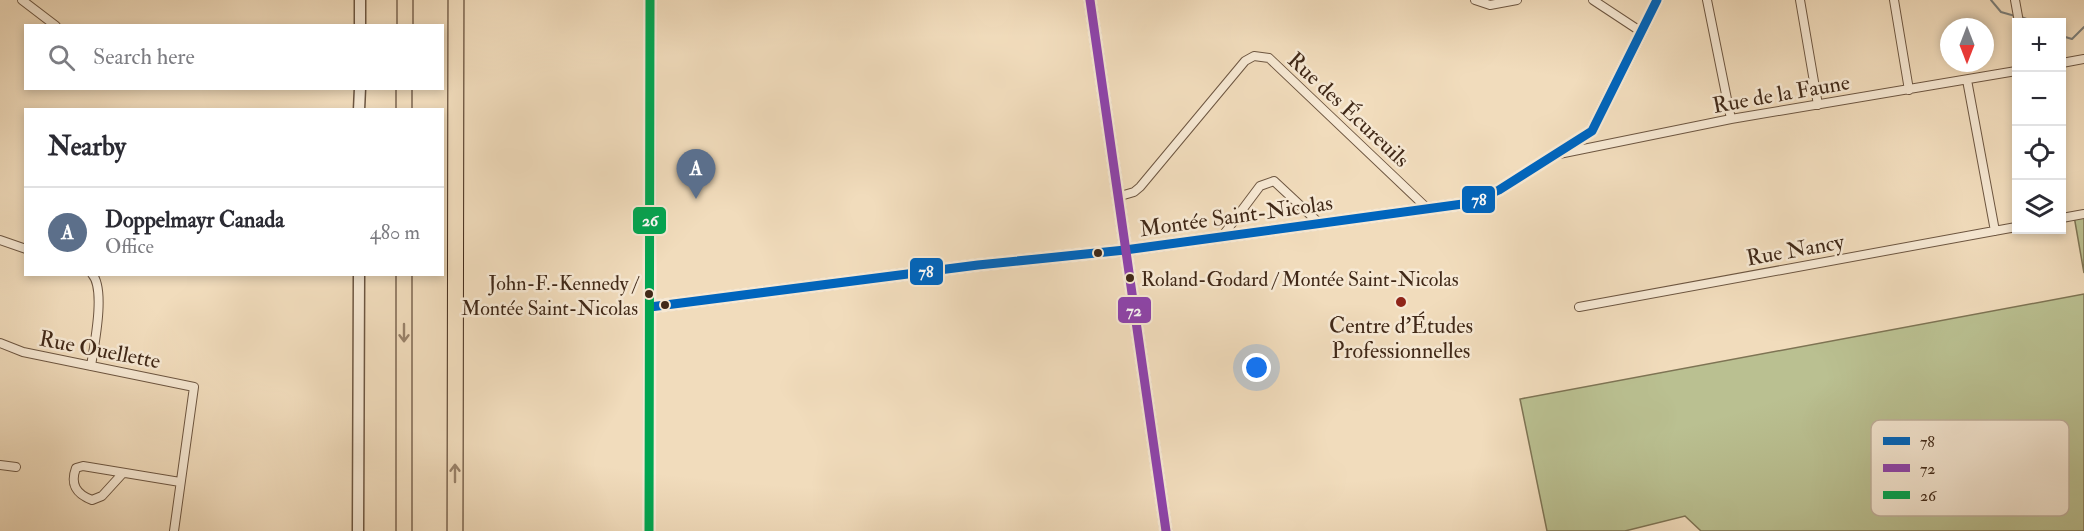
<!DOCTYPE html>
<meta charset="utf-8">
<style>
body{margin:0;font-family:"IM FELL Double Pica",serif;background:#f2f2f3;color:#2b2b33}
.controls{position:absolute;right:18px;top:18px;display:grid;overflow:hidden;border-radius:0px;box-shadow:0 3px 9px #0003}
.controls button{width:54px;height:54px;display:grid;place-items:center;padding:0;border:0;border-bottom:2px solid #e1e1e2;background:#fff;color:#2b2b33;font:30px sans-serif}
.compass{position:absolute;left:1940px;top:18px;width:54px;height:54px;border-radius:50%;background:#fff;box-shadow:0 3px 9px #0003;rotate:180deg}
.you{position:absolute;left:1257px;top:368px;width:21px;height:21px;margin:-15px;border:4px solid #fff;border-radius:50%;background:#1a73e8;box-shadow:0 0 0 9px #1a73e833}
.badge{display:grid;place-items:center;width:39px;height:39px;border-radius:50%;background:#2563eb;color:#fff;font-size:20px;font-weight:700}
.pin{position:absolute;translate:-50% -50px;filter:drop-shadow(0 2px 3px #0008)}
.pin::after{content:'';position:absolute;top:32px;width:21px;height:18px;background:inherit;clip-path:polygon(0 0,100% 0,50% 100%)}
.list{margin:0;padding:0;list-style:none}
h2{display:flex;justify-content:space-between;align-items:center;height:78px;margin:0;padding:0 24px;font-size:26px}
h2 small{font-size:20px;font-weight:400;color:#7c7c81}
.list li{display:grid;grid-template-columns:39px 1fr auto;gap:18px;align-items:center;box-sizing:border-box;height:90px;padding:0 24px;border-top:2px solid #e1e1e2}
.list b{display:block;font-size:22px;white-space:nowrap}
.list p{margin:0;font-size:20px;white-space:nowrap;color:#7c7c81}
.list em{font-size:20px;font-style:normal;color:#7c7c81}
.icon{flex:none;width:33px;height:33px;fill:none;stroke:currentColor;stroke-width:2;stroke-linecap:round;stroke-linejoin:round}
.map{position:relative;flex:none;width:2084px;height:531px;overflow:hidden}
.search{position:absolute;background:#fff;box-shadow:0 3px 9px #0003;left:24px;top:24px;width:420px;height:66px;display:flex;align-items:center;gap:15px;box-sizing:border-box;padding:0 21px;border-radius:0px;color:#7c7c81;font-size:22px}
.panel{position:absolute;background:#fff;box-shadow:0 3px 9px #0003;left:24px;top:108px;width:420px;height:168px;border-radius:0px}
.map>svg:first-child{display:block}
.green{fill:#bac091;stroke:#7e7454;stroke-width:1.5}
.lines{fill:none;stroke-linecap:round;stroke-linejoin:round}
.stream{stroke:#7b7f7b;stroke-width:2}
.minor-casing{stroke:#6d5641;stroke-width:10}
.tertiary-casing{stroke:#6d5641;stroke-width:13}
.motorway-casing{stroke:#412918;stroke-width:17}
.minor{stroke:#f6e8d3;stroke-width:8}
.tertiary{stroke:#f6e8d3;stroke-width:10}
.motorway{stroke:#f1dcbc;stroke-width:15}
.bus-1-casing{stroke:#f6e8d3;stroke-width:14}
.bus-2-casing{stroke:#f6e8d3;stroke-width:14}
.bus-3-casing{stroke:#f6e8d3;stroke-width:14}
.bus-1{stroke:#0065bd;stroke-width:9}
.bus-2{stroke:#8e44ad;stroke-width:9}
.bus-3{stroke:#00a651;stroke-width:9}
.oneway{stroke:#99826a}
.bus-dot{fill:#412918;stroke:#f6e8d3;stroke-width:2}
.poi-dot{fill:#8f2418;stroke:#f6e8d3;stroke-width:2}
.labels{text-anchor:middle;stroke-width:5;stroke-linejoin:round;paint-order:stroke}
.bus-label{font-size:20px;fill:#412918;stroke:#f6e8d3;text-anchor:start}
.street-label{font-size:22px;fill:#412918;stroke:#f6e8d3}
.poi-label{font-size:22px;fill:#412918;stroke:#f6e8d3}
.key{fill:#f6e8d3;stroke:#c0af9b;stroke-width:1.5}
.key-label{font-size:16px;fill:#412918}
.line-badge{stroke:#f6e8d3;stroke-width:2}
.badge-label{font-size:16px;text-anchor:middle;font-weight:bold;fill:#fff}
</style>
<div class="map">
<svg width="2084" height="531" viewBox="0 0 2084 531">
<rect width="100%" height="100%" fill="#f1dcbc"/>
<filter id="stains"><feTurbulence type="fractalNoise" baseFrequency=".00333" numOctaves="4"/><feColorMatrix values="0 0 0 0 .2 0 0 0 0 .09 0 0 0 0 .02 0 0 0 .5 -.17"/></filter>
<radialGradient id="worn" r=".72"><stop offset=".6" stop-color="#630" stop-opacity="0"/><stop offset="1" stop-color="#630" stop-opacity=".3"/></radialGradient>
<path class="green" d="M2084,214V273L2074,216Z
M2084,294V531H1701L1685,516L1625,531H1547L1520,399Z"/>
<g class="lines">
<path class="stream" d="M1991,0L2001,12L2015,16
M2021,17L2035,22
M2062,36L2072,39L2084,27"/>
<defs>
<path id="minor" d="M22,0L56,26
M1475,0L1490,5L1517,0
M1593,0L1640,31
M1707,0L1731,119
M1800,0L1818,105
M1894,0L1909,90
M2015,0L2019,22
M2062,63L2084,59
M1967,80L1995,231
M1559,154L1731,119L2016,71
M1117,197L1134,192L1140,187L1245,61L1254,56L1269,58L1429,210
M2062,218L2084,214
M1224,234L1260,186L1274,181L1319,223
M0,240L26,249
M1579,307L2016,227
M0,343L23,352L194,387L174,531
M91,366C94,346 106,289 92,274
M0,465L16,467
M123,473L102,496L92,500C76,494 70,484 76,468L83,466L180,482"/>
<path id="tertiary" d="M1090,0L1166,531
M360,26V0
M359,110L360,88
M650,307L978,265L1125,250L1470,203L1499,190L1592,131L1657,0
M358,531L359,274
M649,531L650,0"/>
<path id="motorway" d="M405,26V0
M404,110V88
M404,531V274
M455,531L456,0"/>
</defs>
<use href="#minor" class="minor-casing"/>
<use href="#tertiary" class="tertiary-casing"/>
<use href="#motorway" class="motorway-casing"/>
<use href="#minor" class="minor"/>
<use href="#tertiary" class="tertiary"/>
<use href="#motorway" class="motorway"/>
<defs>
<path id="bus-1" d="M650,307L978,265L1125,250L1470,203L1499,190L1592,131L1657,0"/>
<path id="bus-2" d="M1090,0L1166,531"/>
<path id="bus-3" d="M649,531L650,0"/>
</defs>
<use href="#bus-1" class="bus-1-casing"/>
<use href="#bus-2" class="bus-2-casing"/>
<use href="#bus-3" class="bus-3-casing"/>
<use href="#bus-1" class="bus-1"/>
<use href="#bus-2" class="bus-2"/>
<use href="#bus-3" class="bus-3"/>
</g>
<defs><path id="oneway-shaft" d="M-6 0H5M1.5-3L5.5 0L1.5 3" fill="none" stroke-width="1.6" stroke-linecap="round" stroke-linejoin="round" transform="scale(1.5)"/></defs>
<g class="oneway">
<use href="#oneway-shaft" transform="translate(404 333) rotate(90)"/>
<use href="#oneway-shaft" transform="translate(455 473) rotate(-90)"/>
</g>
<g class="bus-dot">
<circle cx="1098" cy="253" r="5"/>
<circle cx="1130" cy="278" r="5"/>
<circle cx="649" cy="294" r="5"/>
<circle cx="665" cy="305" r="5"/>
</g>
<circle class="poi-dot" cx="1401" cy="302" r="6"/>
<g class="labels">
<g class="bus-label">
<text x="1141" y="286">Roland-Godard / Montée Saint-Nicolas</text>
<text x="638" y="290" text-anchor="end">John-F.-Kennedy /<tspan x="638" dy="25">Montée Saint-Nicolas</tspan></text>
</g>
<g class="street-label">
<text transform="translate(1781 93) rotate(-10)" y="8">Rue de la Faune</text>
<text transform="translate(1349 109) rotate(43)" y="8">Rue des Écureuils</text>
<text transform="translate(1236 215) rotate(-8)" y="8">Montée Saint-Nicolas</text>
<text transform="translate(1795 249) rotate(-10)" y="8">Rue Nancy</text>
<text transform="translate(100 349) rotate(11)" y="8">Rue Ouellette</text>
</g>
<g class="poi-label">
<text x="1401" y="333">Centre d'Études<tspan x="1401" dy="25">Professionnelles</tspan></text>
</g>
</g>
<rect x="1871" y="420" width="198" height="96" rx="9" class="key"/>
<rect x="1883" y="437" width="27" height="8" fill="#0065bd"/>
<rect x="1883" y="464" width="27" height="8" fill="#8e44ad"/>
<rect x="1883" y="491" width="27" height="8" fill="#00a651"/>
<g class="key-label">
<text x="1920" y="447">78</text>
<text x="1920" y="474">72</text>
<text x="1920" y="501">26</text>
</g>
<g class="line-badge">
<rect x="1461" y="185" width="35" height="29" rx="6" fill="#0065bd"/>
<rect x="632" y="206" width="35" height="29" rx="6" fill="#00a651"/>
<rect x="909" y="257" width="35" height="29" rx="6" fill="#0065bd"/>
<rect x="1117" y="296" width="35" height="28" rx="6" fill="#8e44ad"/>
</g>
<g class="badge-label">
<text x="1479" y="205">78</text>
<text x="650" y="226">26</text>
<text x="926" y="277">78</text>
<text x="1134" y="316">72</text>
</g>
<rect width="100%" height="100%" filter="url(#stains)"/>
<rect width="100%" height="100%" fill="url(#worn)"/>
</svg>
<div class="controls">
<button>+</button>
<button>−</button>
<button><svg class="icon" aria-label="locate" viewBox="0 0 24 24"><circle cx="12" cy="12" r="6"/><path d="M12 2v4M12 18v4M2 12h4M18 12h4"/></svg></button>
<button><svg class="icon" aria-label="layers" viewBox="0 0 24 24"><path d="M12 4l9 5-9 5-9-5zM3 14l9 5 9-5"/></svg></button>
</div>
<svg class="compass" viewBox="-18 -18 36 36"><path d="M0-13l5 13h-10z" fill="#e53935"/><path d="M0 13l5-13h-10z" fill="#7c7c81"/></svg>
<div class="you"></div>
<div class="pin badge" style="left:696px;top:199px;background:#5c6f8a">A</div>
<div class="search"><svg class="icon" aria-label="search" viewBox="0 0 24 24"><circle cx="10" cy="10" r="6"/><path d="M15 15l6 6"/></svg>Search here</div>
<section class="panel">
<h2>Nearby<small></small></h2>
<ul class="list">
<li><span class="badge" style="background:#5c6f8a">A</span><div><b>Doppelmayr Canada</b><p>Office</p></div><em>480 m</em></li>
</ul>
</section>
</div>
